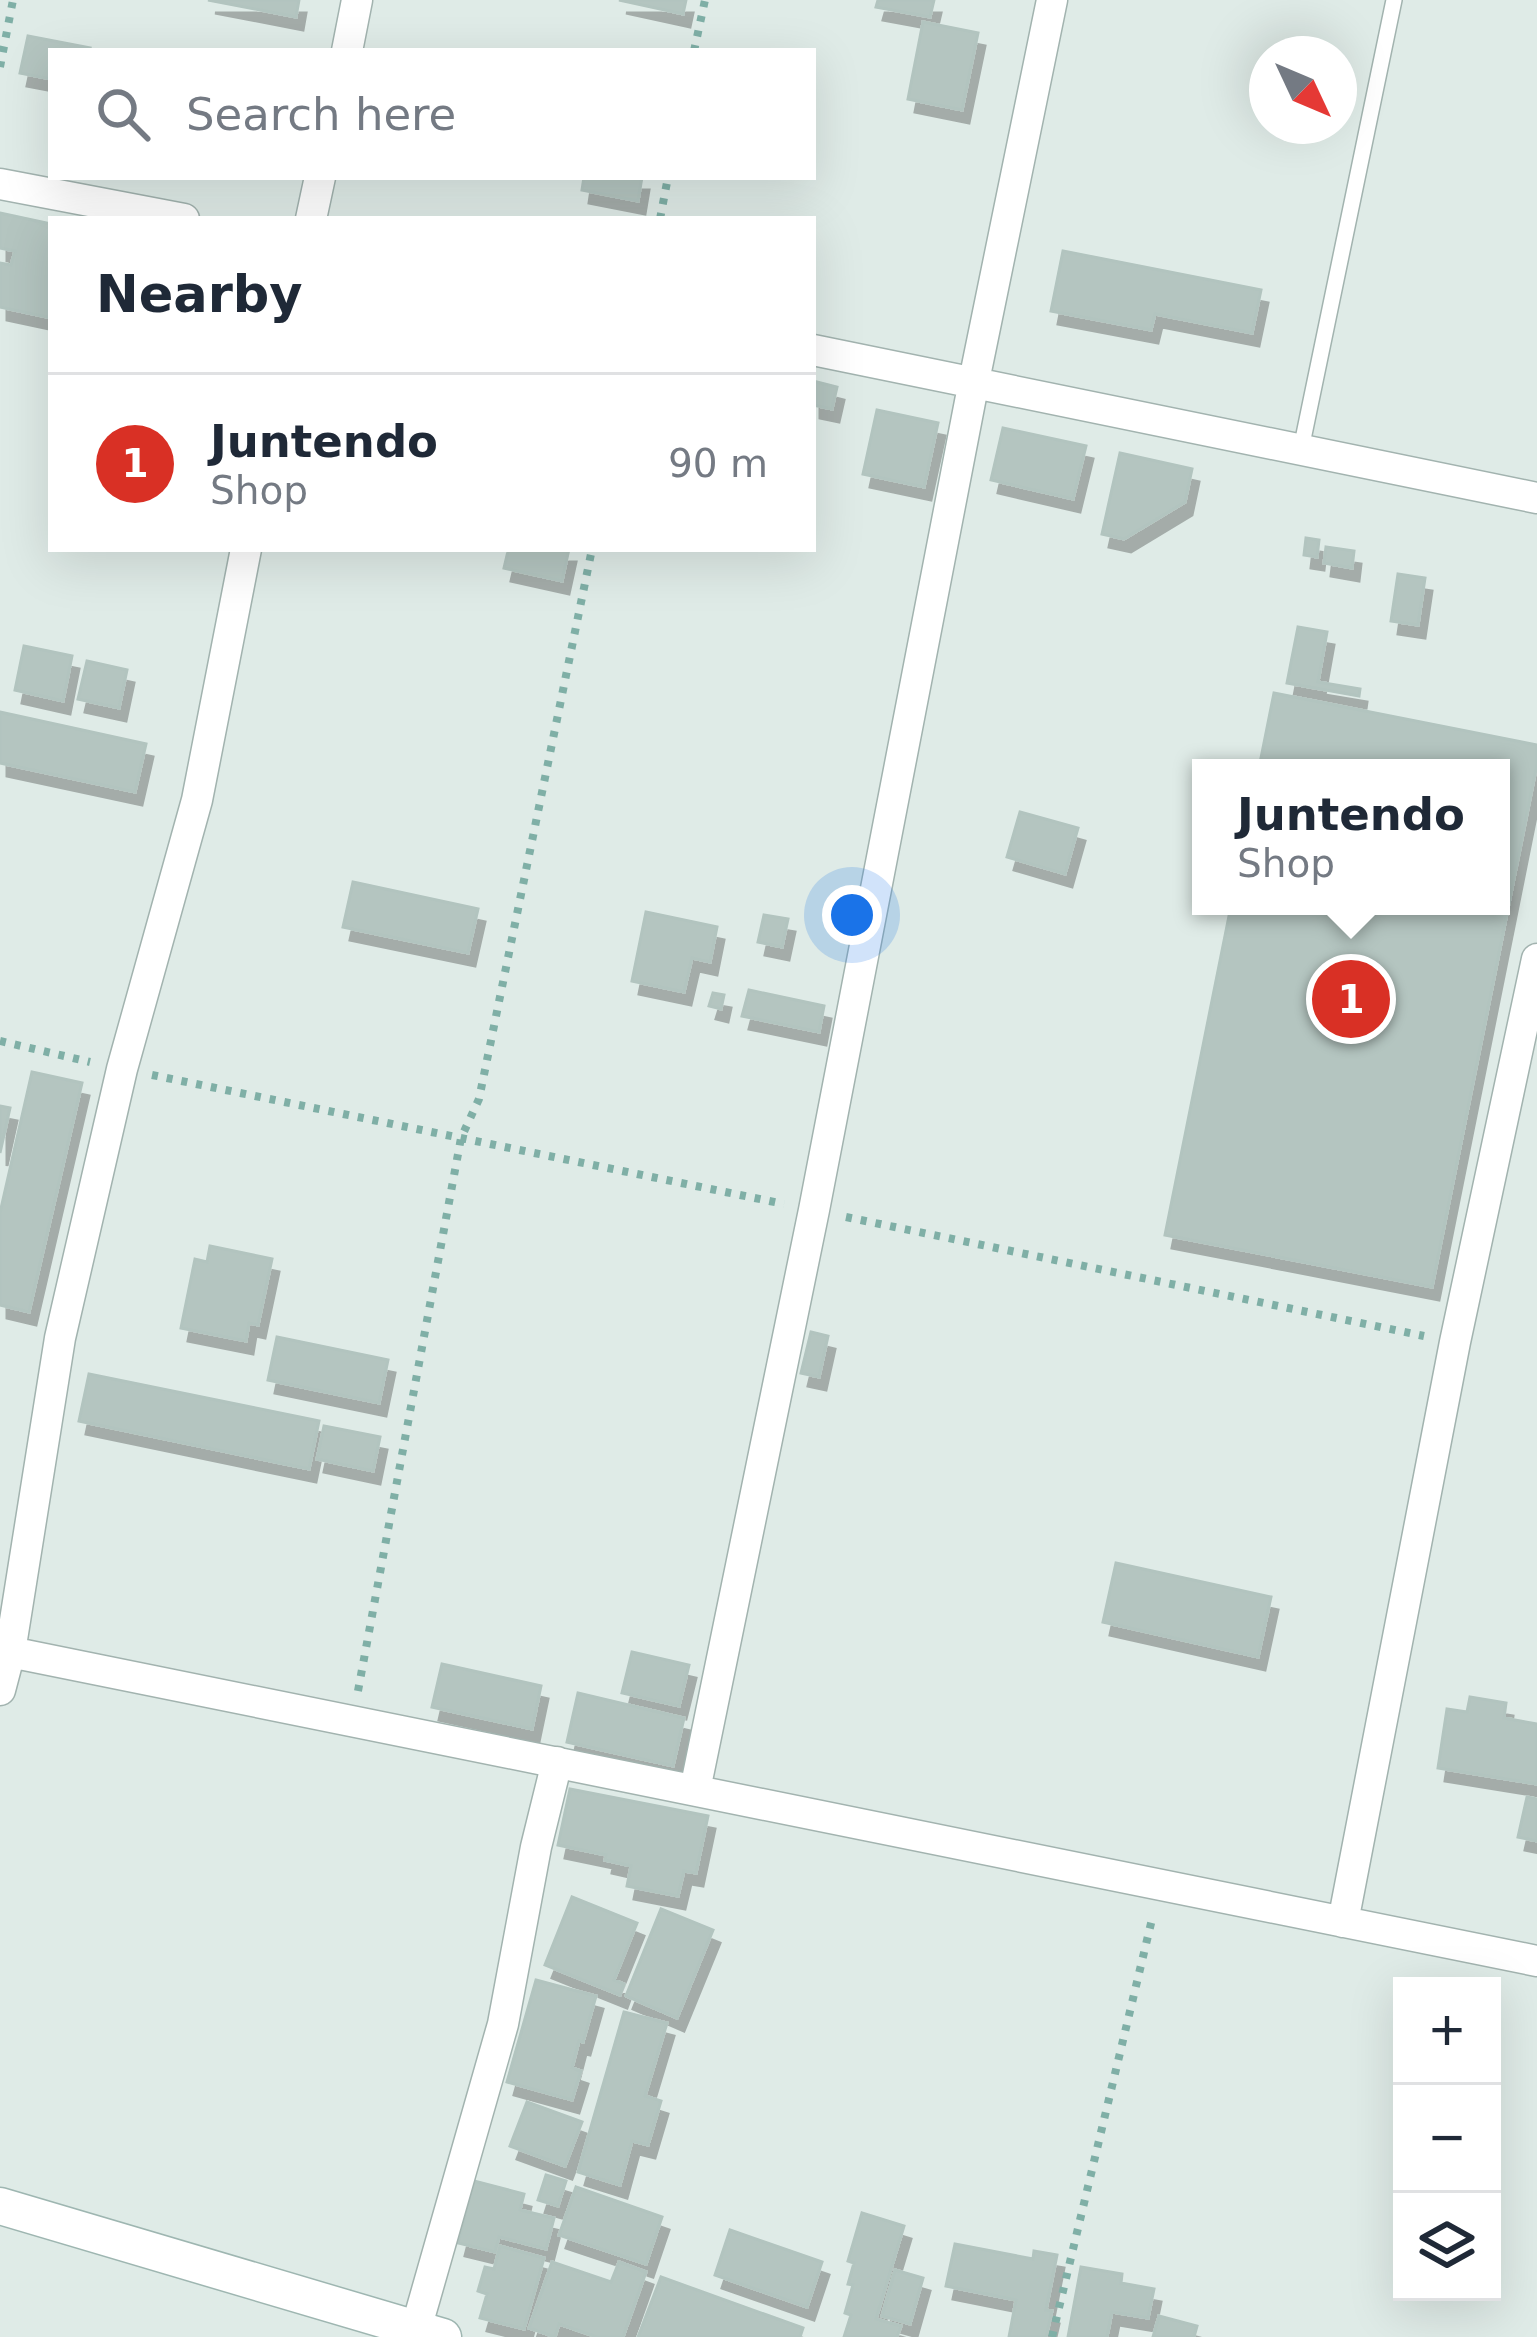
<!DOCTYPE html>
<meta charset="utf-8">
<style>
body{margin:0;font-family:"DejaVu Sans",sans-serif;background:#f6f6f7;color:#1f2937}
.controls{position:absolute;right:36px;bottom:36px;display:grid;overflow:hidden;border-radius:0px;box-shadow:0 12px 48px #0002}
.controls button{width:108px;height:108px;display:grid;place-items:center;padding:0;border:0;border-bottom:3px solid #e0e1e3;background:#fff;color:#1f2937;font:60px sans-serif}
.compass{position:absolute;left:1249px;top:36px;width:108px;height:108px;border-radius:50%;background:#fff;box-shadow:0 12px 48px #0002;rotate:134deg}
.you{position:absolute;left:852px;top:915px;width:42px;height:42px;margin:-30px;border:9px solid #fff;border-radius:50%;background:#1a73e8;box-shadow:0 0 0 18px #1a73e833}
.badge{display:grid;place-items:center;width:78px;height:78px;border-radius:50%;background:#d93025;color:#fff;font-size:39px;font-weight:700}
.pin{position:absolute;translate:-50% -50%;border:6px solid #fff;box-shadow:0 3px 12px #0006}
.popup{position:absolute;left:1192px;top:759px;width:318px;height:156px;box-sizing:border-box;display:grid;place-content:center;border-radius:0px;background:#fff;filter:drop-shadow(0 3px 9px #0005);font-size:39px;white-space:nowrap;color:#747a83}
.popup b{font-size:45px;color:#1f2937}
.popup::after{content:'';position:absolute;left:50%;top:100%;margin-left:-24px;border:24px solid transparent;border-top-color:#fff}
.list{margin:0;padding:0;list-style:none}
h2{display:flex;justify-content:space-between;align-items:center;height:156px;margin:0;padding:0 48px;font-size:51px}
h2 small{font-size:39px;font-weight:400;color:#747a83}
.list li{display:grid;grid-template-columns:78px 1fr auto;gap:36px;align-items:center;box-sizing:border-box;height:180px;padding:0 48px;border-top:3px solid #e0e1e3}
.list b{display:block;font-size:45px;white-space:nowrap}
.list p{margin:0;font-size:39px;white-space:nowrap;color:#747a83}
.list em{font-size:39px;font-style:normal;color:#747a83}
.icon{flex:none;width:66px;height:66px;fill:none;stroke:currentColor;stroke-width:2;stroke-linecap:round;stroke-linejoin:round}
.map{position:relative;flex:none;width:1537px;height:2337px;overflow:hidden}
.search{position:absolute;background:#fff;box-shadow:0 12px 48px #0002;left:48px;top:48px;width:768px;height:132px;display:flex;align-items:center;gap:30px;box-sizing:border-box;padding:0 42px;border-radius:0px;color:#747a83;font-size:45px}
.panel{position:absolute;background:#fff;box-shadow:0 12px 48px #0002;left:48px;top:216px;width:768px;height:336px;border-radius:0px}
.map>svg:first-child{display:block}
.building{fill:#b4c5c0;stroke:#b2c4bf;stroke-width:3;filter:url(#shadow)}
.lines{fill:none;stroke-linecap:round;stroke-linejoin:round}
.lane-casing{stroke:#a2b3af;stroke-width:18}
.street-casing{stroke:#a2b3af;stroke-width:33}
.secondary-casing{stroke:#9eb6b1;stroke-width:39}
.path{stroke:#7fafa6;stroke-width:8;stroke-dasharray:6 9;stroke-linecap:butt}
.lane{stroke:#fff;stroke-width:15}
.street{stroke:#fff;stroke-width:30}
.secondary{stroke:#fff;stroke-width:36}
</style>
<div class="map">
<svg width="1537" height="2337" viewBox="0 0 1537 2337">
<defs>
<filter id="shadow"><feDropShadow dx="7" dy="13" stdDeviation="0" flood-color="#0004"/></filter>
</defs>
<rect width="100%" height="100%" fill="#dfebe7"/>
<path class="building" d="M208,0H299L296,17Z
M619,0H686L683,14Z
M878,0H934L930,17L876,7Z
M923,22L978,33L962,110L908,99Z
M28,36L90,48L89,51H51V79L20,73Z
M584,177H642L638,201L582,190Z
M0,213L51,224V318L0,307V263L11,265L15,251L0,248Z
M1063,251L1261,290L1252,333L1155,314L1151,330L1051,311Z
M813,381L837,387L832,409L813,405Z
M877,410L938,423L924,487L863,474Z
M1003,428L1086,446L1073,499L991,480Z
M1120,453L1192,469L1185,502L1124,539L1102,534Z
M1306,538L1319,540L1317,557L1304,555Z
M1326,547L1354,551L1352,568L1324,563Z
M500,549H569L562,581L504,568L508,551Z
M1398,574L1425,578L1418,625L1391,621Z
M1298,627L1327,632L1318,682L1360,689L1359,696L1287,683Z
M24,646L72,656L63,701L15,690Z
M87,661L127,670L119,708L78,699Z
M1274,693L1537,745V764L1432,1287L1165,1235L1231,906H1501V768H1259Z
M0,712L146,744L135,792L0,763Z
M1020,812L1078,828L1065,874L1007,857Z
M353,882L478,909L468,953L343,927Z
M646,912L717,927L710,962L692,958L684,992L632,981Z
M764,915L788,919L782,947L758,942Z
M749,990L824,1006L819,1032L742,1016Z
M713,993L724,995L721,1009L709,1006Z
M32,1072L82,1083L29,1312L0,1305V1213Z
M0,1106L10,1108L0,1153Z
M210,1246L272,1259L258,1325L249,1323L246,1341L181,1328L195,1259L207,1262Z
M811,1332L828,1336L819,1377L801,1373Z
M277,1337L388,1360L379,1403L268,1380Z
M89,1374L319,1421L309,1469L79,1421Z
M324,1426L380,1437L373,1471L317,1459Z
M1116,1563L1271,1597L1258,1657L1103,1622Z
M632,1652L689,1665L679,1706L622,1693Z
M442,1664L541,1686L532,1729L432,1707Z
M578,1693L684,1718L673,1766L567,1742Z
M1470,1697L1506,1703L1504,1718L1537,1724V1784L1438,1768L1447,1709L1467,1712Z
M570,1789L708,1816L696,1873L684,1871L678,1896L627,1886L631,1866L605,1860L606,1855L558,1845Z
M1527,1797L1537,1799V1841L1518,1837Z
M572,1897L637,1923L614,1980L624,1984L620,1995L545,1965Z
M661,1909L713,1930L677,2018L626,1996Z
M536,1980L596,1996L583,2042L579,2041L572,2068L581,2071L572,2100L507,2082Z
M624,2012L667,2023L645,2096L661,2101L648,2145L632,2141L620,2185L578,2172Z
M527,2102L582,2122L565,2166L510,2146Z
M546,2175L566,2181L558,2206L538,2200Z
M474,2181L524,2194L520,2210L554,2218L546,2249L499,2237L495,2252L458,2243Z
M576,2187L662,2217L646,2264L559,2235Z
M862,2213L904,2226L876,2319L901,2326L897,2337H844L851,2315L845,2313L853,2285L848,2284L854,2263L848,2261Z
M730,2230L822,2262L807,2307L715,2275Z
M955,2244L1033,2259L1034,2251L1057,2255L1046,2310L1052,2311L1046,2337H1009L1016,2300L946,2286Z
M500,2246L544,2258L524,2329L480,2318L487,2294L478,2291L485,2267L494,2269Z
M552,2262L611,2282L619,2262L646,2272L623,2337H597L559,2324L555,2337L529,2328Z
M1081,2267L1122,2274L1121,2283L1154,2289L1148,2318L1112,2312L1107,2337H1068Z
M895,2270L923,2278L910,2324L882,2316Z
M661,2277L803,2328L800,2337H638Z
M1159,2316L1197,2326L1194,2337H1153Z"/>
<g class="lines">
<defs>
<path id="lane" d="M1301,449L1394,0"/>
<path id="street" d="M347,51L357,0
M0,184L184,219
M311,219L320,177
M813,350L1537,498
M10,1652L1537,1961
M0,1690L10,1652L60,1338L122,1069L197,800L246,549
M695,1790L814,1210L974,381L1052,0
M1343,1922L1455,1342L1537,959
M416,2329L503,2024L536,1847L557,1762"/>
<path id="secondary" d="M0,2206L443,2337"/>
</defs>
<use href="#lane" class="lane-casing"/>
<use href="#street" class="street-casing"/>
<use href="#secondary" class="secondary-casing"/>
<path class="path" d="M694,51L705,0
M0,67L13,0
M660,219L668,177
M0,1041L90,1062
M152,1075L784,1204
M846,1217L1424,1336
M358,1691L461,1138L479,1099L592,549
M1052,2337L1153,1915"/>
<use href="#lane" class="lane"/>
<use href="#street" class="street"/>
<use href="#secondary" class="secondary"/>
</g>
</svg>
<div class="controls">
<button>+</button>
<button>−</button>
<button><svg class="icon" aria-label="layers" viewBox="0 0 24 24"><path d="M12 4l9 5-9 5-9-5zM3 14l9 5 9-5"/></svg></button>
</div>
<svg class="compass" viewBox="-18 -18 36 36"><path d="M0-13l5 13h-10z" fill="#e53935"/><path d="M0 13l5-13h-10z" fill="#747a83"/></svg>
<div class="you"></div>
<div class="pin badge" style="left:1351px;top:999px">1</div>
<div class="popup"><b>Juntendo</b>Shop</div>
<div class="search"><svg class="icon" aria-label="search" viewBox="0 0 24 24"><circle cx="10" cy="10" r="6"/><path d="M15 15l6 6"/></svg>Search here</div>
<section class="panel">
<h2>Nearby<small></small></h2>
<ul class="list">
<li><span class="badge">1</span><div><b>Juntendo</b><p>Shop</p></div><em>90 m</em></li>
</ul>
</section>
</div>
